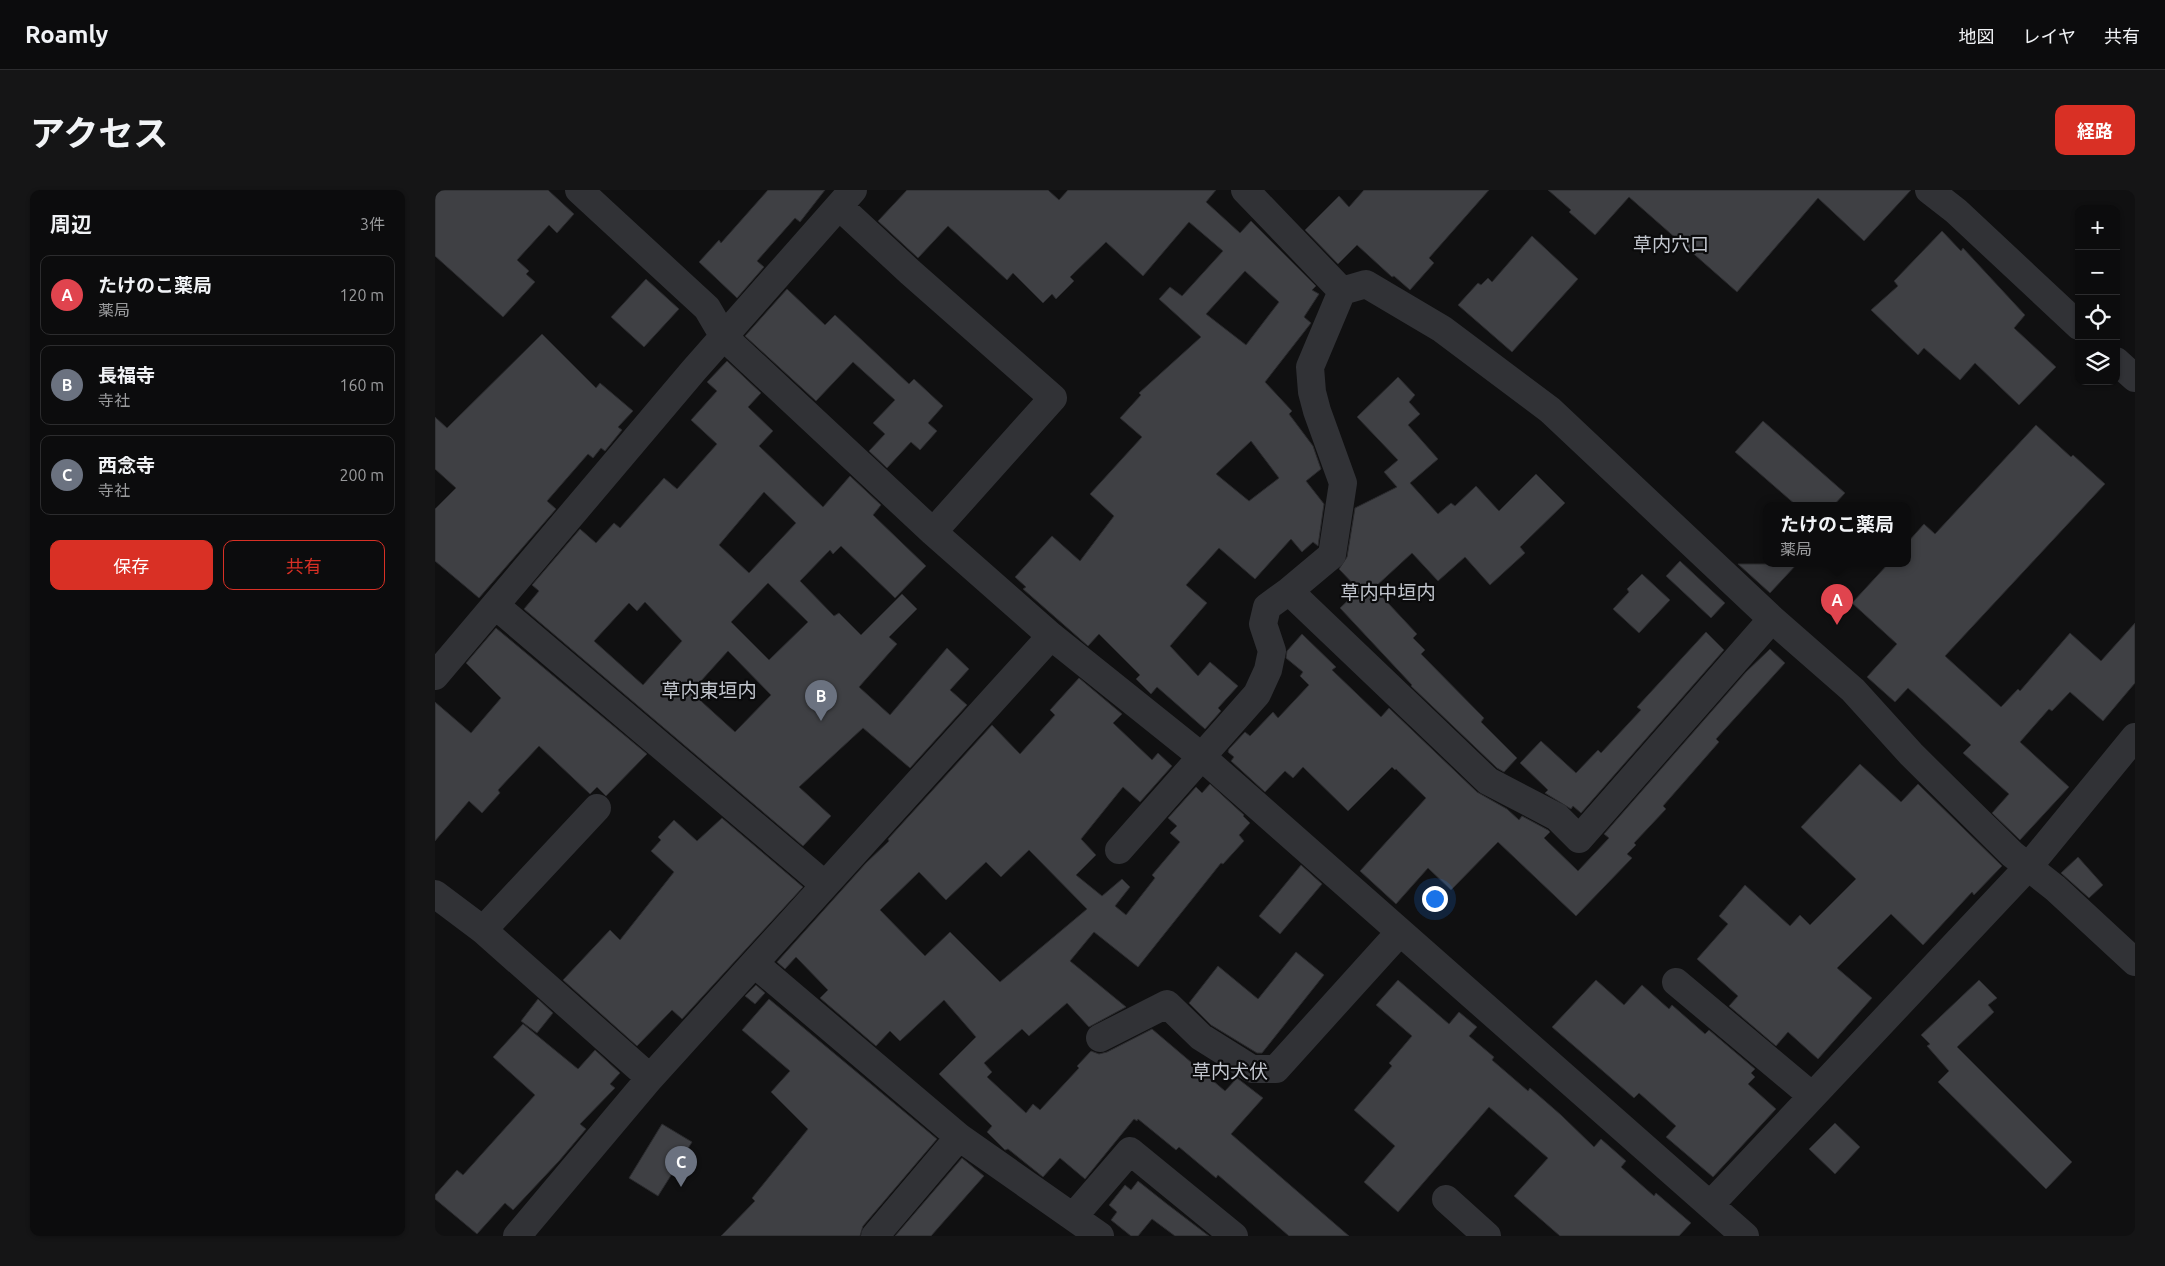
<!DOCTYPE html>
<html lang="ja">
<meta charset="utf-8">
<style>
body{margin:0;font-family:Ubuntu,"Noto Sans JP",sans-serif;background:#151516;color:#f1f3f6}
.controls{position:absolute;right:15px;top:15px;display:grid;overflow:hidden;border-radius:10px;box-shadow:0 1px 4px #0004}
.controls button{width:45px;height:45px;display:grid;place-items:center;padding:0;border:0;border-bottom:1px solid #2c2c2e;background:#0c0c0d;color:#f1f3f6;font:25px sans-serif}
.you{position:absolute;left:999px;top:708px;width:18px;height:18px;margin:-12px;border:4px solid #fff;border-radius:50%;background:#1a73e8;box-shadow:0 0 0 8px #1a73e833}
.badge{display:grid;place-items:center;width:32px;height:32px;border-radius:50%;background:#d93025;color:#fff;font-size:16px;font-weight:700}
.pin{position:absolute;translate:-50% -41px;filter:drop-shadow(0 1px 2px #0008)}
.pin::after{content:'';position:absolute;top:26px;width:18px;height:15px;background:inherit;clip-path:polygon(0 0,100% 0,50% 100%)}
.popup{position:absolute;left:1328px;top:312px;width:148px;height:65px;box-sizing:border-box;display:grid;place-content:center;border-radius:10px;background:#0c0c0d;filter:drop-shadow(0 1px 4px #0005);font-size:16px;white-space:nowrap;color:#9a9b9d}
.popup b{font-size:19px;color:#f1f3f6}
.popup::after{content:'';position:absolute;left:50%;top:100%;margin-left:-10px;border:10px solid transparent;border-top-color:#0c0c0d}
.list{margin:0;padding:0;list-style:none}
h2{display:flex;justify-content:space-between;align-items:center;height:65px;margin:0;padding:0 20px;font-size:21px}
h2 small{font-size:16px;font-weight:400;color:#9a9b9d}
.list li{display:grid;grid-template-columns:32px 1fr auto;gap:15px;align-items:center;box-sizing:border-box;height:80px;margin:0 10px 10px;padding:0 10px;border:1px solid #2c2c2e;border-radius:10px}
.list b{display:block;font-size:19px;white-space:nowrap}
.list p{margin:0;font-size:16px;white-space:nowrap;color:#9a9b9d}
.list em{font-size:16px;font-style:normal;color:#9a9b9d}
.actions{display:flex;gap:10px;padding:15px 20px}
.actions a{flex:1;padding:11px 0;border:1px solid #d93025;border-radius:10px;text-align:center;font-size:18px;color:#d93025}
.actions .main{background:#d93025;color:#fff}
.icon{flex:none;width:28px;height:28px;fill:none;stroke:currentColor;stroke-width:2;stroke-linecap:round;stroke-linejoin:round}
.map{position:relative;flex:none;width:1700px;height:1046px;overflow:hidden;border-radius:10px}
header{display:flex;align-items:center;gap:30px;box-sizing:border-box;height:70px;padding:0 25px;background:#0c0c0d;border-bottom:1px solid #2c2c2e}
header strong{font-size:24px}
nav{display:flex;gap:28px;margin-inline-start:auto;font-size:18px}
.intro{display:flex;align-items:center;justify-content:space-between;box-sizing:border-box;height:120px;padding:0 30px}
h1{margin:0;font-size:35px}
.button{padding:12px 22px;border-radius:10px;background:#d93025;color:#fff;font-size:18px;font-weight:700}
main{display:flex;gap:30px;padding:0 30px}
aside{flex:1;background:#0c0c0d;border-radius:10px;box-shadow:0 1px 4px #0004}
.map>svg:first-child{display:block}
.building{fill:#3f4044;stroke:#2a2a2d;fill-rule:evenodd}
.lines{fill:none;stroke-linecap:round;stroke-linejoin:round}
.minor{stroke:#313236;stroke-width:28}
.labels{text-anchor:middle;stroke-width:4.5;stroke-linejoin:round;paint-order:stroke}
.neighbourhood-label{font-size:19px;fill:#c2c6ce;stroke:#0b0b0c}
</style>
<header>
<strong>Roamly</strong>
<nav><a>地図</a><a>レイヤ</a><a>共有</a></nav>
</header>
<div class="intro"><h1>アクセス</h1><a class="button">経路</a></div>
<main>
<aside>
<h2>周辺<small>3件</small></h2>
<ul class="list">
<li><span class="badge" style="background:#e0444e">A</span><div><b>たけのこ薬局</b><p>薬局</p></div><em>120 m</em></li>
<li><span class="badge" style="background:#6b7280">B</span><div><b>長福寺</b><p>寺社</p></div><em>160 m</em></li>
<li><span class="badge" style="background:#6b7280">C</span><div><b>西念寺</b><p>寺社</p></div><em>200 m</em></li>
</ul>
<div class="actions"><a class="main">保存</a><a>共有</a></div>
</aside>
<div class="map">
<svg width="1700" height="1046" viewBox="0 0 1700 1046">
<rect width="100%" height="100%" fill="#101011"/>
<path class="building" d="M0,0H113L139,24L122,43L114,35L82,70L94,81L91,84L100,92L68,127L0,66Z
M333,0H390L365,32L360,28L322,71L329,77L302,108L264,72L284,50L286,53Z
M472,0H613L624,10L633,0H781L771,12L805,43L816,31L881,96L877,100L884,104L869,127L876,133L830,192L857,221L854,224L878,256L886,279L871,291L889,314L883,356L878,352L867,362L856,349L820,389L784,358L751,395L772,413L735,456L763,486L775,472L803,496L783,518L786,521L770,539L722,497L716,504L701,489L705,485L664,444L653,456L588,399L591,397L580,387L617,346L645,371L679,326L655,304L707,247L685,228L706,205L704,203L766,147L724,109L735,97L747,106L788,61L754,32L708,86L671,52L635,87L639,91L621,109L617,104L608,113L578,83L572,90L513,36L483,68L443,31ZM810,81L844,112L811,155L771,124ZM816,251L844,288L814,311L781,284Z
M929,0H1054L994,68L999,73L975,100L959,86L957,87L922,55L903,74L870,40L904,6L914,17Z
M1113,0H1476L1429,51L1383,8L1302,102L1194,7L1160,45L1134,22L1136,20Z
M1507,41L1526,61L1528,58L1590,125L1579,138L1621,177L1584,215L1540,173L1525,190L1489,158L1483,165L1436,120L1463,96L1459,91Z
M1097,46L1143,89L1077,162L1023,115L1043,93L1046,95L1053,88L1057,92Z
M211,89L244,119L209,157L176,127Z
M352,99L390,135L400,125L474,194L479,189L508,216L493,233L502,241L485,260L476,252L452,278L434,261L450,244L438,233L460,210L418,172L381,211L310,146Z
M107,144L161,198L165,193L198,221L183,237L187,240L170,261L166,258L158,268L153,264L112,311L121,319L44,408L0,371V319L21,298L0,279V227L12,238Z
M292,171L326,203L313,217L338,241L324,256L388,317L415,286L446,315L438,325L491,376L460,408L406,356L398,364L395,360L365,391L399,426L404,423L426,445L467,404L482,419L454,447L462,454L424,497L455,525L512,458L534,479L515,500L532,515L475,578L428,538L364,597L396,626L368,656L89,419L104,401L97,395L145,339L161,353L179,333L185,338L229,288L242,299L282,254L256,230L282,201L272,192ZM329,302L361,333L314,383L284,355ZM333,393L373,432L334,470L296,432ZM210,412L247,451L208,495L159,451L194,413L202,421ZM293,461L336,505L300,542L256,502Z
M963,187L980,205L974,212L985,224L973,235L1003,269L975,293L1003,324L1016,313L1020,316L1041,296L1064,321L1101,284L1130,313L1085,357L1090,363L1055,395L1030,367L1003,391L977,363L939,398L982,444L978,448L990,460L986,464L1049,528L1046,532L1082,568L1069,582L1062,578L976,496L977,495L905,418L924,400L904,379L912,367L920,318L962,297L949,282L963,270L922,227Z
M1328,231L1410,303L1398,316H1362L1300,262Z
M1601,235L1636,267L1638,265L1670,294L1510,466L1566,517L1583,499L1585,501L1635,443L1666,471L1700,433V493L1668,531L1635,502L1617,521L1614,519L1585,552L1634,597L1585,650L1557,623L1574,604L1528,563L1536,555L1473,498L1460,512L1432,487L1462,454L1417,413L1453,374H1472V353L1489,334L1500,344Z
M1245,371L1290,413L1276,428L1231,386Z
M1303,374H1362L1335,403Z
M1207,384L1235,410L1204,443L1178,419L1194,402L1192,399Z
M61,438L212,564L171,606L162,597L155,604L104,556L63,600L65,603L47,623L34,611L0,651V512L36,543L66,508L31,473Z
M1271,442L1289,460L1146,623L1138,616L1136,619L1110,603L1113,600L1085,573L1106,551L1141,583L1163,560L1166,563L1206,520L1202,517Z
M867,444L901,477L897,480L946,527L954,518L1042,602L1072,619L1084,630L1087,626L1113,640L1115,642L1109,648L1143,681L1174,648L1169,644L1311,482L1335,459L1350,473L1281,549L1284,552L1228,616L1231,619L1199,653L1201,655L1192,664L1197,668L1141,726L1063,652L1016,700L993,678L961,714L925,681L991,608L961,579L960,580L957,577L913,621L868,577L858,588L850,581L830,602L796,571L799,567L793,562L794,559L810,542L815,546L838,522L843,528L874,495L865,486L868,482L851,468L852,461Z
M644,488L687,524L678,533L717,570L723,563L737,576L705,612L688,597L646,649L661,665L641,685L667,706L687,689L695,697L680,716L691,725L720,688L717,685L745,652L735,643L742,636L733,628L761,597L767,603L775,594L809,625L808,626L815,633L804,645L809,651L788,674L786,673L703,777L659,742L635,771L691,817L654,837L632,813L594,846L587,839L549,873L557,882L552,887L591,923L598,914L605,920L644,878L642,876L656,861L664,864L672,862L717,839L790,901L802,888L828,908L796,944L914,1046H854L783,985L781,988L744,957L741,960L703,929L702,931L699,929L650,989L625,968L608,987L573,959L570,960L552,942L557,936L504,884L541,847L509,810L465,851L455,841L441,856L385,808L393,800L361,767L350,779L342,772L431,673L454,651L453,649L557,535L585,564L620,525L615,520ZM594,660L652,719L565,792L515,742L490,766L445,720L484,682L511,710L551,672L566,687Z
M1425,574L1466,612L1483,594L1567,676L1539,705L1537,702L1488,755L1456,724L1402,778L1437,808L1383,869L1353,842L1341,856L1294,816L1303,806L1262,769L1293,734L1284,726L1310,695L1355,736L1365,725L1375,735L1421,689L1366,637Z
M287,628L368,697L247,829L237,820L202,856L128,790L175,740L185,750L239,682L216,661L226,650L223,647L239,630L262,651Z
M1643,667L1668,695L1654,708L1626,683Z
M866,675L887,694L845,744L824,726Z
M861,762L889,785L827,863H822L776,835L754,813L783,776L823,809Z
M963,790L1014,834L1024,822L1042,837L1034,846L1059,867L1057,870L1093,901L1095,898L1126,925L1159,957L1166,949L1191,971L1186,977L1219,1006L1221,1003L1256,1033L1244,1046H1125L1079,1006L1113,968L1054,917L963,1022L929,992L960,956L919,920L957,876L954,873L977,846L941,815Z
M1161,790L1189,815L1207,795L1234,819L1237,815L1270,844L1274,840L1320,879L1316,883L1320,887L1313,894L1341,919L1278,987L1231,947L1241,936L1204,903L1199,908L1117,837Z
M1544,790L1562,808L1553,815L1559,822L1522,857L1637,972L1611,999L1503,892L1514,881L1492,856L1495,854L1486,845Z
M321,795L330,803L320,814L310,806Z
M103,809L118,823L102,843L86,831Z
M334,809L502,949L428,1036L425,1046H286L320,1011L317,1008L373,939L336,902L355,881L307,840Z
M88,834L143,879L160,860L185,883L175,894L180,898L145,934L151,939L124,971L78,1020L70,1013L42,1044L0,1009V1005L22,980L28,985L100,905L58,867Z
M1400,933L1425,957L1400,984L1374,959Z
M227,934L257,952L223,1006L194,988Z
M527,968L549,986L496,1046H460Z
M703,991L732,1014L774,1046H740L717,1029L703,1046H696L676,1030L682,1022L674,1015L690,995L696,1000Z"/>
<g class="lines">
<path class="minor" d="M144,0L272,118L289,147L498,342L616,446L767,567L1310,1046
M810,0L907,101
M1494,0L1521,21L1644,136
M405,17L475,82L618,208L498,342
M1681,171L1700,188
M854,401L1053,591L1122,627L1144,649L1337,429
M60,415L390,695
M0,486L259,180L418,0
M684,660L822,504L833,480L837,461L828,434L832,417L854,401L897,365L908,293L882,221L877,202L875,177L907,101L931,94L1007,139L1115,220L1337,429L1418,500L1476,564L1577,664L1620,698L1700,772
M0,704L48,740L215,888
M48,740L162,618
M320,774L524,947L665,1046
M1241,792L1377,906
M665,848L732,814L766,847L817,879H841L965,742
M1011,1009L1052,1046
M1275,1015L1594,676L1700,547
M638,1027L695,961L799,1046
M82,1046L215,888L616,446
M440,1046L524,947"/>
</g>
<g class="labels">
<g class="neighbourhood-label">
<text x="1236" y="61">草内穴口</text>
<text x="953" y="409">草内中垣内</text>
<text x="274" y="507">草内東垣内</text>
<text x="795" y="888">草内犬伏</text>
</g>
</g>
</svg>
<div class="controls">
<button>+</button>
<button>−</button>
<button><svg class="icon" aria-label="locate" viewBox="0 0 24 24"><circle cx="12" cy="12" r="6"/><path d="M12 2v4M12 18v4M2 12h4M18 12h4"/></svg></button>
<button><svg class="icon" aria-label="layers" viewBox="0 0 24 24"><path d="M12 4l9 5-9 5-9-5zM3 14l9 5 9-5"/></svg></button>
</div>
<div class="you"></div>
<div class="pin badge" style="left:1402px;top:435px;background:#e0444e">A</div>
<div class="popup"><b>たけのこ薬局</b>薬局</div>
<div class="pin badge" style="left:386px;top:531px;background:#6b7280">B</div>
<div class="pin badge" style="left:246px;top:997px;background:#6b7280">C</div>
</div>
</main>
